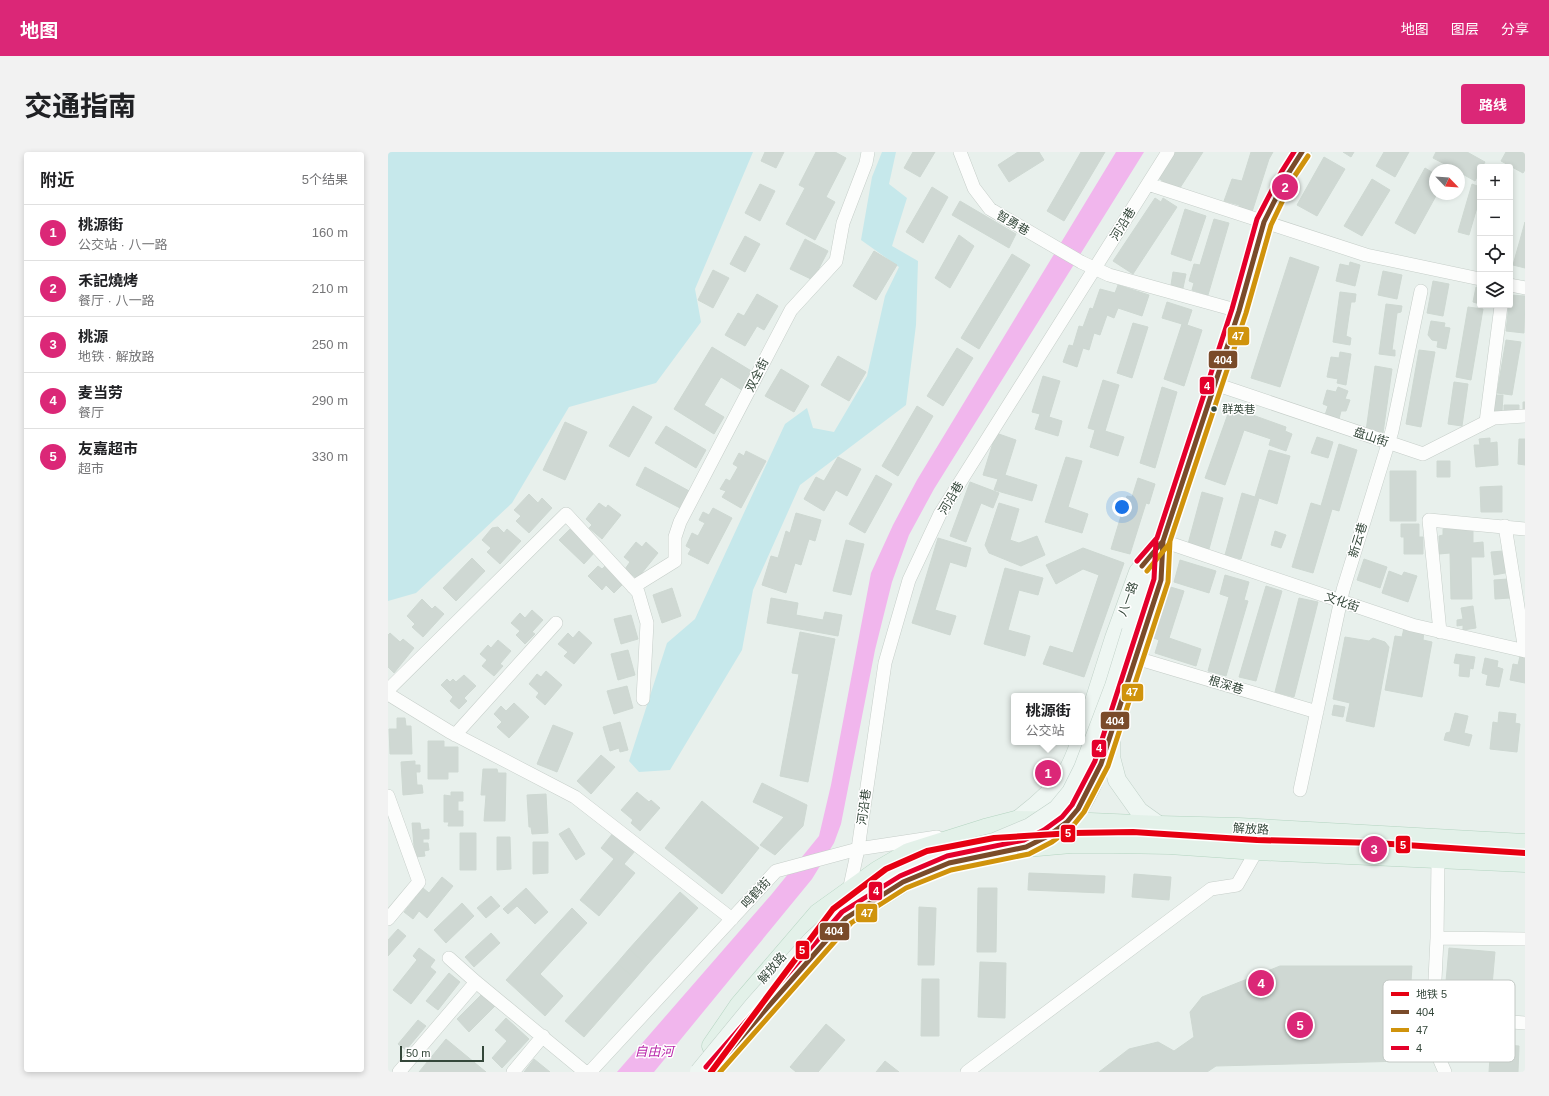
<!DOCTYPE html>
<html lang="zh">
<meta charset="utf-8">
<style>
body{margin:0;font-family:Arial,"Noto Sans SC",sans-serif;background:#f2f2f2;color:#202124}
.controls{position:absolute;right:12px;top:12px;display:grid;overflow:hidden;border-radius:4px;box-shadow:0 2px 6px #0003}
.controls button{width:36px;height:36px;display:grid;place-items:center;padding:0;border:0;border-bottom:1px solid #e0e0e0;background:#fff;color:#202124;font:20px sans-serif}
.compass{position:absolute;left:1041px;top:12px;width:36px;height:36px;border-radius:50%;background:#fff;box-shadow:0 2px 6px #0003;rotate:115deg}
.scale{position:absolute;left:12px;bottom:10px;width:84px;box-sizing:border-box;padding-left:4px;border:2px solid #34473a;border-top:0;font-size:11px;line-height:14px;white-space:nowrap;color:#34473a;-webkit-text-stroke:3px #fff;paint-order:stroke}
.you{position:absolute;left:734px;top:355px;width:14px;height:14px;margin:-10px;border:3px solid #fff;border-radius:50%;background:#1a73e8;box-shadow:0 0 0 6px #1a73e833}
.badge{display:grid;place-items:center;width:26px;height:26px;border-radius:50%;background:#db2777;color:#fff;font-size:13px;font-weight:700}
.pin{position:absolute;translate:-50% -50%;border:2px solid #fff;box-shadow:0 1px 4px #0006}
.popup{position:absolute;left:623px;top:541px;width:74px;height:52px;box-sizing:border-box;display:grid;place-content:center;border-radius:4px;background:#fff;filter:drop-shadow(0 1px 3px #0005);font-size:13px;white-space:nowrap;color:#757577}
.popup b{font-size:15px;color:#202124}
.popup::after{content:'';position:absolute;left:50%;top:100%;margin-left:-8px;border:8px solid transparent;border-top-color:#fff}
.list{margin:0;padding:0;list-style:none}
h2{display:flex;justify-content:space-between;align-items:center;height:52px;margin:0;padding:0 16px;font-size:17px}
h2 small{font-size:13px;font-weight:400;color:#757577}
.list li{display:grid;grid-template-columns:26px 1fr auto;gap:12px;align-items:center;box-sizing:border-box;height:56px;padding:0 16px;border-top:1px solid #e0e0e0}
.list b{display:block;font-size:15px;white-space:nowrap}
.list p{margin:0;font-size:13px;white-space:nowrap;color:#757577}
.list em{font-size:13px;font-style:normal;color:#757577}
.icon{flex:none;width:22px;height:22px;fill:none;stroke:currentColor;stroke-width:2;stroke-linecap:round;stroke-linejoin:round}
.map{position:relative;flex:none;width:1137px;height:920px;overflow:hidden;border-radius:4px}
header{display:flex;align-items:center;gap:24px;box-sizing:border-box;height:56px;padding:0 20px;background:#db2777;color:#fff}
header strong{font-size:19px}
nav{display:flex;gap:22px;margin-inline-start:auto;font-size:14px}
.intro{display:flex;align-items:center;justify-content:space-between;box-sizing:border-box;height:96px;padding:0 24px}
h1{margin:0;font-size:28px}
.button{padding:10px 18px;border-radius:4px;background:#db2777;color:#fff;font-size:14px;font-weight:700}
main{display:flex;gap:24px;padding:0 24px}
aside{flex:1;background:#fff;border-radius:4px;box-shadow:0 2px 6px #0003}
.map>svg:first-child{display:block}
.green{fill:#c6e8eb}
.water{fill:#f1b6ed}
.building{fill:#cfd8d3;stroke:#ced8d2}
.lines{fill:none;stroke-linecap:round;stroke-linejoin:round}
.street-casing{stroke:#c6cec9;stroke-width:14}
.secondary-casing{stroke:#bfd0c7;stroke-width:19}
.primary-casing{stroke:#b4d4c1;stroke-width:21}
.street{stroke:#fcfdfc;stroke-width:13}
.secondary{stroke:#eef6f2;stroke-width:18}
.primary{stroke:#e3f1e9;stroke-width:20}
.secondary-bridge-casing{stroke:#bfd0c7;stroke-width:19;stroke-linecap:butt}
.secondary-bridge{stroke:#eef6f2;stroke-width:18}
.bus-1-casing{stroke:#fff;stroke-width:8}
.bus-2-casing{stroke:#fff;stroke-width:8}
.bus-3-casing{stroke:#fff;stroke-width:8}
.bus-1{stroke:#7a4b2a;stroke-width:5}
.bus-2{stroke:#d0930c;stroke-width:5}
.bus-3{stroke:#e4002b;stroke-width:5}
.metro-1-casing{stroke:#fff;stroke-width:9}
.metro-1{stroke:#e60012;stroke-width:6}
.bus-dot{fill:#34473a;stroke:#fff;stroke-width:1.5}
.labels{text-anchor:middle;stroke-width:3;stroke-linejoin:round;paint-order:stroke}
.bus-label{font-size:11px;fill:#34473a;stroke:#fff;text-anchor:start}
.street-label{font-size:12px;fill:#34473a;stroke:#fff}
.water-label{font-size:13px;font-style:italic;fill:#b927aa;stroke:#fff}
.key{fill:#fff;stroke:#c2c8c4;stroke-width:1}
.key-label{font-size:11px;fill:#34473a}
.line-badge{stroke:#fff;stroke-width:1.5}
.badge-label{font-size:11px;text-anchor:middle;font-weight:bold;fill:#fff}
</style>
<header>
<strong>地图</strong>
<nav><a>地图</a><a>图层</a><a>分享</a></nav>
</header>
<div class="intro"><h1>交通指南</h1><a class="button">路线</a></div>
<main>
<aside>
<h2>附近<small>5个结果</small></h2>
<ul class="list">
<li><span class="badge">1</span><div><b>桃源街</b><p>公交站 · 八一路</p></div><em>160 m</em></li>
<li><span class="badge">2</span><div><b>禾記燒烤</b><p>餐厅 · 八一路</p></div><em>210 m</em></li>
<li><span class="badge">3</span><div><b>桃源</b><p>地铁 · 解放路</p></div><em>250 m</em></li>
<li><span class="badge">4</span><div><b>麦当劳</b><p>餐厅</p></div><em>290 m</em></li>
<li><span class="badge">5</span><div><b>友嘉超市</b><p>超市</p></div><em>330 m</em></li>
</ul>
</aside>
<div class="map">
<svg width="1137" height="920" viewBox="0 0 1137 920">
<rect width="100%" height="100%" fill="#e8f0ec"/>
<path class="green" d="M0,0H365L307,137L313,170L268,231L181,255L124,351L28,441L0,449Z
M494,0H508L501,32L519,46L504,94L530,109L528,173L518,253L412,333L365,438L354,498L282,618L251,620L241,609L279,491L307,467L397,272L419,256L425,276L446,280L479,224L497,144L511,115L473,88L484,25Z"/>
<path class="water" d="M728,0H756L546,337L521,383L504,430L487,498L453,672L446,691L424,727L266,920H229L383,743L431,684L443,633L483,421L505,373L529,328Z"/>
<path class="building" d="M377,0H396L388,16L373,9Z
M428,0H447L458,6L438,45L447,50L427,88L398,72L417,36L411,33Z
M525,0H547L532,25L516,16Z
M630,0H651L656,8L621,30L610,13Z
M693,0H717L676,69L659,59Z
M786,0H815L790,39L770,26Z
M863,0H885L881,7L864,60L852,57L851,53L836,49L844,27L854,29Z
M955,0H966L963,5Z
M996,0H1021L1007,25L988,14Z
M1048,0H1079L1097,10L1094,15H1092V19L1087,29L1071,20V18H1068L1045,6Z
M1118,0H1137V18L1135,21L1113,9Z
M936,5L957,17L929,64L909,53Z
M1037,16L1047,22V42H1049L1027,82L1007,71Z
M984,27L1002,38L974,84L956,74Z
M372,32L387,39L372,69L357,61Z
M1084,32L1092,35V45L1081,83L1070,80Z
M544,35L560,45L535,91L518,80Z
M767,46L773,50L775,46L789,55L745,122L725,109Z
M572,49L628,82L621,96L564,63Z
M797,57L818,64L803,109L783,102Z
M826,67L841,71L820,143L804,138L806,131L801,129L806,112L812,113Z
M1137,70V116L1125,113Z
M571,83L586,94L562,136L547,126Z
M357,84L372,92L357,120L342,112Z
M417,87L440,99L425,128L402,117Z
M486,99L509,113L488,148L465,134Z
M624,102L642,113L591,197L573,186Z
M902,105L931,115L892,235L863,226Z
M962,110L972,113L967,134L948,129L952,112L961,114Z
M325,118L341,126L325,156L310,148Z
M995,119L1014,123L1009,147L990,143Z
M785,120L798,122L795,136L783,133Z
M1045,129L1061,132L1055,164L1039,161Z
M730,133L761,143L754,164L730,156L726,166L719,163L712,183L706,181L701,198L695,196L689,215L675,210L681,193L685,194L691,174L695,175L702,156L705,157L712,137L727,141Z
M1088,135L1092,136V152L1085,150Z
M952,140L968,142L967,150H963L958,184L963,186L962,193L945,190Z
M369,142L390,154L376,178L369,174L357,194L337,183L350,161L356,164Z
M1122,143L1137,144L1136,181L1118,179Z
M779,150L804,158L799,173L814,178L796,234L776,227L794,172L774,166Z
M998,152L1014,154L1013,160L1009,161L1004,198H1007V204L991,202Z
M1080,155L1095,157L1083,228L1068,225Z
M1043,169L1057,171L1056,175L1062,176L1058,197L1049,195L1050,189L1044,188L1040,183Z
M745,171L760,175L744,226L729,221Z
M1118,188L1133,190L1124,243L1109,241Z
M324,195L365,220L354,238L333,225L316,253L336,265L326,282L286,257Z
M569,196L585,206L555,254L539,244Z
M1031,198L1047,200L1033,275L1018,272Z
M952,200L963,202L958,233L949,231L950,227L939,225L943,205L951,206Z
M450,204L478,220L461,249L433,233Z
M987,214L1004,217L995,281L978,279Z
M393,217L421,234L406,260L377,244Z
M655,224L672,229L661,265L674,269L670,284L647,277L652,262L644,260Z
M715,228L731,233L717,279L736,285L730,304L702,295L707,278L700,276Z
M1066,230L1080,232L1074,274L1060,272Z
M774,235L789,240L767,316L752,311Z
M950,235L960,239L957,247L962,248L958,259H953L951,267L937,263L940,254L935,252L939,238L948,240Z
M1107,243H1115L1114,260L1106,259Z
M1135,250H1137V260H1135Z
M1116,253H1131V262H1116Z
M245,254L264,265L241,305L221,294Z
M529,254L545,264L510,324L494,314Z
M845,256L898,275L897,279L904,282L898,299L881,293L883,287L856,278L837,333L817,326L841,259Z
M177,270L199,280L177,328L155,318Z
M278,274L318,298L308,316L267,291Z
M608,281L628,288L617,323L649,333L644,349L606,338L610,327L595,323Z
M929,285L945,290L940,306L923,301Z
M1102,286V291L1109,290L1110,313L1088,315L1086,293H1092L1091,287Z
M1131,287H1137V313L1130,312Z
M951,292L969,298L951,359L944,357L925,421L904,415L923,351L933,354Z
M881,298L902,304L889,352L871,346L853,407L837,403L854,341L867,345Z
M358,299L378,309L353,356L334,345L338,339L332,337L338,327L342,329L350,315L345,312L351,301L356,304Z
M450,305L473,317L459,344L448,338L436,359L416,347L428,325L436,329Z
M678,305L694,309L680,355L700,362L694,381L657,370Z
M1049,309H1062V325H1049Z
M257,315L303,340L294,357L248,333Z
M1002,319H1028V369H1002Z
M488,323L504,332L477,381L461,372Z
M750,326L767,332L761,352L758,351L742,402L723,397L739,344L744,345Z
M582,330L611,341L605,356L593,351L578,390L562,384Z
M1114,334V360H1093L1092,335Z
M814,340L835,346L821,397L800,392Z
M141,342L150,351L154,346L164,356L141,381L128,369L133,364L126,358Z
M211,351L218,356L220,353L233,363L214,387L201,376L204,373L198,367Z
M611,351L631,357L622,388L631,391L649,384L657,403L633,414L601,401L597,393Z
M325,356L344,366L320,412L300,402L303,397L298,394L304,381L310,384L317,371L311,368L315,360L321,363Z
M408,361L433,368L427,389L421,387L413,413L407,411L398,441L374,433L383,404L390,406L398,379L402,381Z
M1013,372H1031V385H1035V402H1016V385H1013Z
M110,375L116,381L119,377L133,389L112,412L99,400L103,396L94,388L104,376Z
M183,376L207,400L196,412L171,388Z
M1085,376V391L1095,390L1096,405H1083L1084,447H1063L1062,401L1051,402V384L1055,383V377Z
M887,379L898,383L893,396L883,393Z
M550,386L583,396L578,415L562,410L547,458L568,464L562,483L524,471Z
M458,388L476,392L463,443L445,439Z
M248,390L254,395L258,390L270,401L249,427L237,417L242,410L236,405Z
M695,396L736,411L696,525L655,512L662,494L685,501L711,423L695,417L668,432L658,413Z
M1115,399L1117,421L1106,423L1103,400Z
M84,406L97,419L68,449L55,436Z
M976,407L999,415L992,436L969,428Z
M792,408L828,419L821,441L786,430Z
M219,412L237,430L226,441L218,433L214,438L200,424L210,414L214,417Z
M617,416L655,426L650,443L631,438L620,478L642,484L637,504L596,492Z
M1001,419L1014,424L1016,420L1029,424L1020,450L994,441Z
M837,423L861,430L856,448L860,449L838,524L820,519L841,445L832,442Z
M1120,427L1122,446L1107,447L1106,428Z
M779,434L796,439L781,486L813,497L808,514L767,501L771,488L763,485Z
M878,434L894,439L868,529L851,525Z
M284,436L293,464L274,471L265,443Z
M383,446L410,451L408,463L435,468L437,460L454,463L450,484L379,471Z
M911,446L930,450L906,545L887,540Z
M34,447L44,457L47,454L56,462L35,485L24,475L27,472L19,464Z
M1085,454L1088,476L1075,478V473L1069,474V468L1075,467L1073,456Z
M144,458L155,468L144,480L147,482L137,492L128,483L132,479L123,471L132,461L137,466Z
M243,463L250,487L233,492L226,467Z
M1016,476L1036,479L1035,488L1044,490L1034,545L997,538L1007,484L1014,485Z
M191,479L204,491L186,512L176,504L180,500L170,492L180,481L185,486Z
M412,480L447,487L420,630L392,624L411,522L404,521Z
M2,481L12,490L15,487L26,496L6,521L0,515V483Z
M957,485L981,489L985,486L997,490L1001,495L986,575L958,569L962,551L945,547Z
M110,488L123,499L112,512L115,514L106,524L94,514L99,508L92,502L100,493L103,496Z
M240,498L247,523L230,528L223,502Z
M1068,502L1087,505L1085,517L1082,516L1081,525L1071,524L1072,512L1066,511Z
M1132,504L1137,505V531L1122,528L1125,512L1130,513Z
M1097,506L1110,509L1109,515L1115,517L1111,535L1098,533L1100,523L1094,521Z
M158,519L174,533L157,553L148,545L151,541L141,532L149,522L153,525Z
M76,523L88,534L76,546L79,549L71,557L62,549L65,545L53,533L59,527L62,530L65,527L68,530Z
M239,534L245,556L226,562L219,539Z
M126,551L141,565L121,586L109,575L114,570L106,562L113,554L118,559Z
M946,553L957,555L955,565L944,563Z
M1111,560L1128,562L1127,571L1132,572L1129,600L1102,597L1105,570L1110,571Z
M1067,561L1080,564L1076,581L1084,583L1081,594L1056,588L1058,581L1062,580Z
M9,566H17L18,574H23L24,602H2L1,577H9Z
M232,570L240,598L232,600L231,596L222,599L215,575Z
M165,573L185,581L169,620L149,612Z
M40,589H56V595H70V620H60V627H40Z
M213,603L227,615L203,642L189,629Z
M27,609V613H32V620H28L29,633H34L35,641L15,643L13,610Z
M95,617H109L110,621H118L117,669H96L98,643H93Z
M374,631L419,653L415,674L387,703L372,693L396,665L365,650Z
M63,640H75V649H70V659H75V674H60L61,670H56V643L63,644Z
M249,640L261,650L263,648L272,656L252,679L243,671L245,668L233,658Z
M158,642L160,681L144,682L143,675H141L139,643Z
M314,649L371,696L334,742L277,696Z
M24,671H32L33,678L41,677V687H35V691H40L41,698L36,699L37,704L27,705Z
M181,676L197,702L188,708L171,682Z
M72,681H88V718H72Z
M225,681L247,699L236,712L247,721L211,764L192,748L226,707L213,696Z
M109,685H122L123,717L109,718Z
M145,690H160V721L145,722Z
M641,721L717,724L716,741L640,738Z
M746,722L783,725L781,748L744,745Z
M54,725L65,734L39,766L31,759L25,767L16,760L35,736L41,741Z
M138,736L160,760L147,772L129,754L120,762L115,757Z
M590,736H609L608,800H589Z
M292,740L310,756L259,813L241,797Z
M103,744L112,754L98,766L89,756Z
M74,751L86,764L58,791L46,778Z
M531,755L548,756L546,813H530Z
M184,756L199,771L152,822L175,844L157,864L118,828Z
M10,777L18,784L0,804V788Z
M103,781L112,791L86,815L77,805Z
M31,796L47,808L42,815L48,820L23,852L5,838L29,808L25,804Z
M1061,796L1107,800L1101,867L1055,863Z
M241,797L259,813L247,827L229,811Z
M592,810L618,811L617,866L590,865Z
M229,811L247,827L196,885L177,869Z
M892,814H1024L1018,909L828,914L819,920H711L741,897L770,890L786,899L806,885L802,860L814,845Z
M61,821L72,830L50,858L38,849Z
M534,827H551V884H533Z
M96,840L108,853L81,880L69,867Z
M118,866L141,887L114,916L104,906L119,889L107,878Z
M30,868L38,874L18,898L10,892Z
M438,872L457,888L430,920H408L402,915Z
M58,887L98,920H31Z
M1103,892L1131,894L1130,920H1101Z
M146,907L162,920H136Z
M497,909L511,920H488Z"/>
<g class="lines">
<defs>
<path id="street" d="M572,0L586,36L602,57L693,110L721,123L851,159
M760,32L978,103L1092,127
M1122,133L1137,136
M827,232L1035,302L1106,266L1137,264
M1098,270L1113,154
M1117,374L1137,499
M775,389L1024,473L1137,499
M245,435L287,409V385L292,370L403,158L448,109L455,71L478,11L480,0
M1052,480L1041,368L1137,377
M748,506L929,560
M0,538L178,362L250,440L259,471L255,547
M0,542L62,580L187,645L344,767
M67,583L168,471
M912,638L955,438L1004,279L1033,139
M0,644L31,730L0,767
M1050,707L1049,786L1044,890L1057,920
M461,739L470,697L497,511L521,428L552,362L780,0
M1049,786L1137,787
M61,806L88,830
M1045,864L1137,871
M11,920L88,830L197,920
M125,920L155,884
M202,920L388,719L470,697L549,685
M579,920L823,737L849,733L869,698"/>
<path id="secondary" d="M743,479L775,389L851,159L876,70L900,22L914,0
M694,587L726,486L750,420L767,399
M723,590V605L729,628L751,659L772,674
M628,669C647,655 664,641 678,621C684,612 688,600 692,590
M639,694C653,687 667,681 679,671C703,650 718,597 728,567C742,526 755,486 768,445"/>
<path id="primary" d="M324,894L352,853L430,762L490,719L521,701L597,677L628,669L679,670L772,674L851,676L1137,692
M323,920L458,766L515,730L561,711L638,695L683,691H725L781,692L869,698L1137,710"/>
</defs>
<use href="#street" class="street-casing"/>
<use href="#secondary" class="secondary-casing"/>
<use href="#primary" class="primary-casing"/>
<use href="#street" class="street"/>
<use href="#secondary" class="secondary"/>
<use href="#primary" class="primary"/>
<defs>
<path id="secondary-bridge" d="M311,920L366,853L424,788L464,751L500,727L532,712L574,698L606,690L642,675L669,657L683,640L695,616L726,534L743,479"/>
</defs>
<use href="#secondary-bridge" class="secondary-bridge-casing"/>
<use href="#secondary-bridge" class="secondary-bridge"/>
<defs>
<path id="bus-1" d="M754,414L775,389L851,159L876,70L900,22L914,0
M323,920L458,766L515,730L561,711L638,695L660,684L679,670L690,657L713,612L773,428L775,389"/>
<path id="bus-2" d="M759,419L781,392L858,161L883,73L906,25L920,4
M332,920L463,771L518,736L563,718L641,702L664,690L684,675L696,660L720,614L780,430L782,389"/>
<path id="bus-3" d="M749,409L769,386L844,157L869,67L894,19L906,0
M318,915L454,760L512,724L559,704L636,688L656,678L674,665L684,653L707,609L766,427L768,389"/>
</defs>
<use href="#bus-1" class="bus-1-casing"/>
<use href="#bus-2" class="bus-2-casing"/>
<use href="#bus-3" class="bus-3-casing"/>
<use href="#bus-1" class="bus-1"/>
<use href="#bus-2" class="bus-2"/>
<use href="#bus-3" class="bus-3"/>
<defs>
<path id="metro-1" d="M323,920L445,757L498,717L539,699L606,686L685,681L745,680L869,688L988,691L1137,701"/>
</defs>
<use href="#metro-1" class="metro-1-casing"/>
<use href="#metro-1" class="metro-1"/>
</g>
<circle class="bus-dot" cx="826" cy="257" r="3.5"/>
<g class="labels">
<g class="bus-label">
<text x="834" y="261">群英巷</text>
</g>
<g class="street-label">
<text transform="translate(625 71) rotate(31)" y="4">智勇巷</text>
<text transform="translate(735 72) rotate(-58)" y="4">河沿巷</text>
<text transform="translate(369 223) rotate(-63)" y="4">双全街</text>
<text transform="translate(983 285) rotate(18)" y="4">盘山街</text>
<text transform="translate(563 346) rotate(-59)" y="4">河沿巷</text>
<text transform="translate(970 388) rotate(-73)" y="4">新云巷</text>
<text transform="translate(740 447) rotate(-70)" y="4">八一路</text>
<text transform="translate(954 450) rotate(19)" y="4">文化街</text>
<text transform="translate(838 533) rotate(17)" y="4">根深巷</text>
<text transform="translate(476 655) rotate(-82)" y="4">河沿巷</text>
<text transform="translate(863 677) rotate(3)" y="4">解放路</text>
<text transform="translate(368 741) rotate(-47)" y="4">鸣鹤街</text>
<text transform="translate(384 816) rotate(-49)" y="4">解放路</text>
</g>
<g class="water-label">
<text x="266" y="904">自由河</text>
</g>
</g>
<rect x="995" y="828" width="132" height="82" rx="6" class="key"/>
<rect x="1003" y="840" width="18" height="4" fill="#e60012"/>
<rect x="1003" y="858" width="18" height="4" fill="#7a4b2a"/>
<rect x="1003" y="876" width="18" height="4" fill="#d0930c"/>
<rect x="1003" y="894" width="18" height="4" fill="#e4002b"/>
<g class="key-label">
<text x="1028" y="846">地铁 5</text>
<text x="1028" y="864">404</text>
<text x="1028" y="882">47</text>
<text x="1028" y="900">4</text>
</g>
<g class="line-badge">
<rect x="839" y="174" width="23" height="20" rx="4" fill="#d0930c"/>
<rect x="820" y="198" width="30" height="19" rx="4" fill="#7a4b2a"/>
<rect x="811" y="224" width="16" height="19" rx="4" fill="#e4002b"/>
<rect x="733" y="531" width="23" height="19" rx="4" fill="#d0930c"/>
<rect x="712" y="559" width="30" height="19" rx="4" fill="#7a4b2a"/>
<rect x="703" y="587" width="16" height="19" rx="4" fill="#e4002b"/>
<rect x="672" y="672" width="16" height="19" rx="4" fill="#e60012"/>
<rect x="1007" y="683" width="16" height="19" rx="4" fill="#e60012"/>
<rect x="480" y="729" width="15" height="20" rx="4" fill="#e4002b"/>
<rect x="467" y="751" width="23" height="20" rx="4" fill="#d0930c"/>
<rect x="431" y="770" width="31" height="19" rx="4" fill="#7a4b2a"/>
<rect x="407" y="788" width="15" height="20" rx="4" fill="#e60012"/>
</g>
<g class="badge-label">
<text x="850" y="188">47</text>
<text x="835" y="212">404</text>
<text x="819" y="238">4</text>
<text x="744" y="544">47</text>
<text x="727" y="573">404</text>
<text x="711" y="600">4</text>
<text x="680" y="685">5</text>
<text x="1015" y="697">5</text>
<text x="488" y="743">4</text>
<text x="479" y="765">47</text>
<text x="446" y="783">404</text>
<text x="414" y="802">5</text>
</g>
</svg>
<div class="controls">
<button>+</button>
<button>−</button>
<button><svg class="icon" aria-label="locate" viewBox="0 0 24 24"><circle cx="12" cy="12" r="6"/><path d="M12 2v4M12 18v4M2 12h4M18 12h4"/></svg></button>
<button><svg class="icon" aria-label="layers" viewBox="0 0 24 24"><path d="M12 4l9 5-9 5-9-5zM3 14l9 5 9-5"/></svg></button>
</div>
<svg class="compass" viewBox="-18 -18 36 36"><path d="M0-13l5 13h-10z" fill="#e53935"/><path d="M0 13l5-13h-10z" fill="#757577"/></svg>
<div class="scale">50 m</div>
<div class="you"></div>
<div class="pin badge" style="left:660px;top:621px">1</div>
<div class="popup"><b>桃源街</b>公交站</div>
<div class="pin badge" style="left:897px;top:35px">2</div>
<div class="pin badge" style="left:986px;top:697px">3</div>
<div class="pin badge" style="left:873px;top:831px">4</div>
<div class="pin badge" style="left:912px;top:873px">5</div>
</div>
</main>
